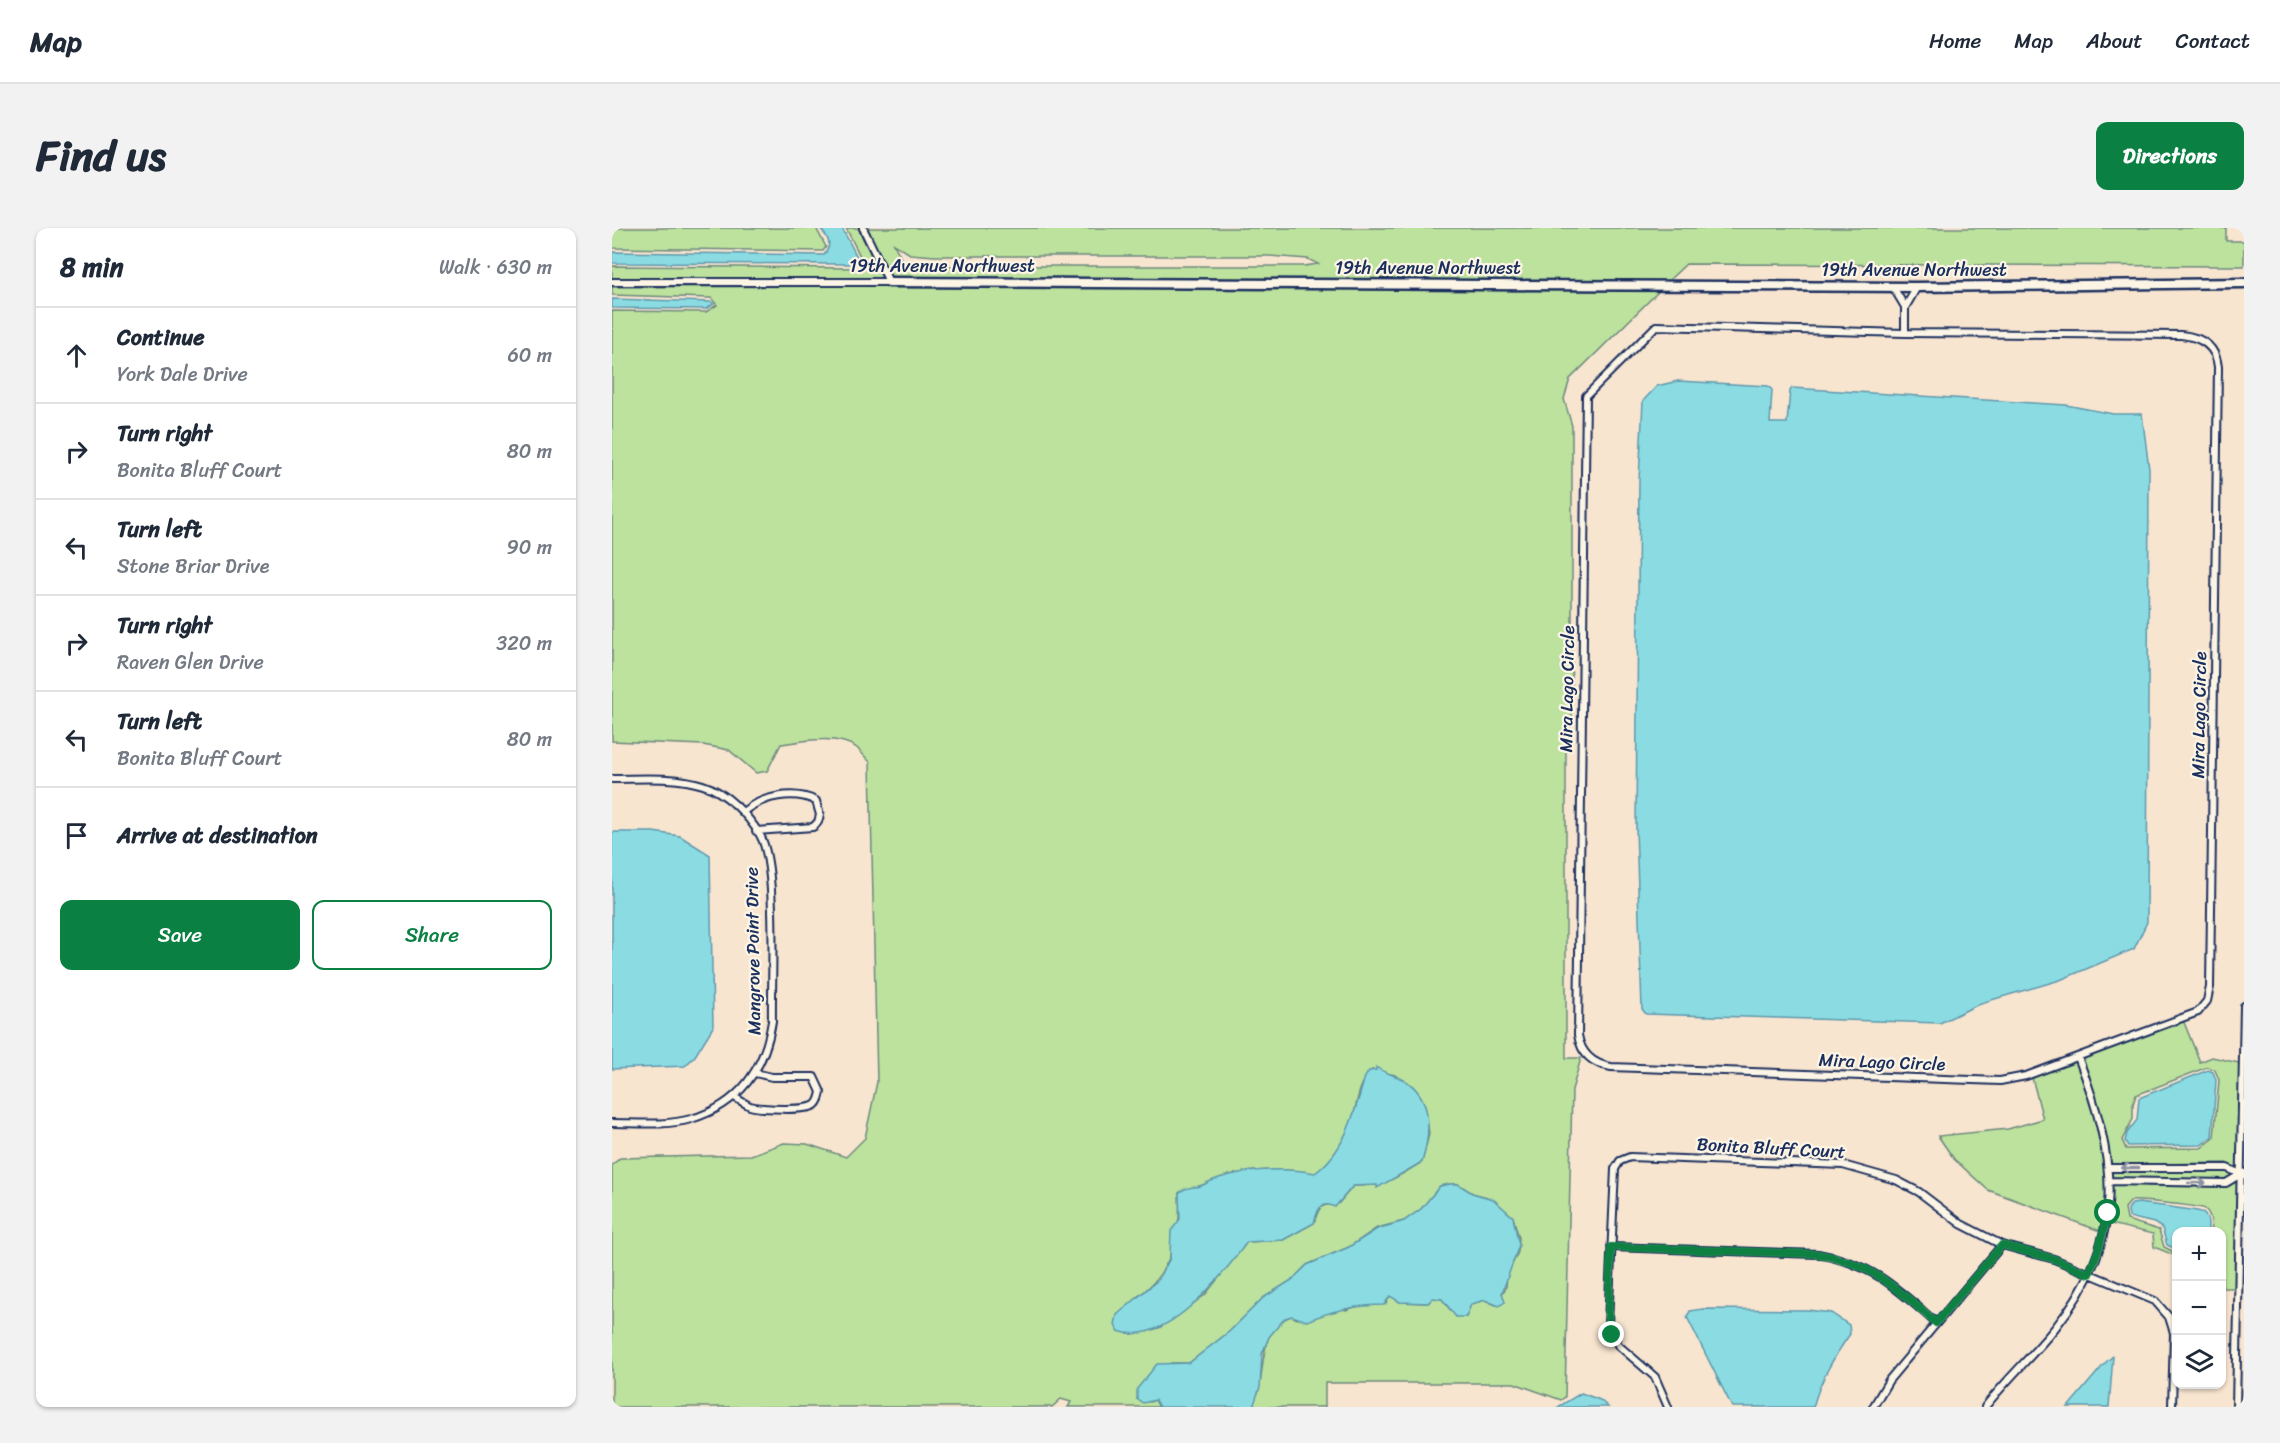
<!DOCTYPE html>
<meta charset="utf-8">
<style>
body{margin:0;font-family:Sriracha,sans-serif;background:#f2f2f3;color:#1f2937}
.controls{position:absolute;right:18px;bottom:18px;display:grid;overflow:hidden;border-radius:12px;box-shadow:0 2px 4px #0004}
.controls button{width:54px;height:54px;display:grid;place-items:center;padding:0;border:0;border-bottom:2px solid #e0e1e3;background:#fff;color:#1f2937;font:30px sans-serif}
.stop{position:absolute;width:18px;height:18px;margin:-14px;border:4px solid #0b8043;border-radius:50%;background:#fff}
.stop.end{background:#0b8043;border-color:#fff;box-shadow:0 2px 6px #0008}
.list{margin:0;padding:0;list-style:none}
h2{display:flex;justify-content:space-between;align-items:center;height:78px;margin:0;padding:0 24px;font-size:26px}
h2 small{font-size:20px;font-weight:400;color:#747a83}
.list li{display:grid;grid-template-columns:39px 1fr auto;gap:18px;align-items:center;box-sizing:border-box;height:96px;padding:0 24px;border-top:2px solid #e0e1e3}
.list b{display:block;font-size:22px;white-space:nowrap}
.list p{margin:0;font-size:20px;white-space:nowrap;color:#747a83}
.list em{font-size:20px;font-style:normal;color:#747a83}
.actions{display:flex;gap:12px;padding:18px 24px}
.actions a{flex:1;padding:14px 0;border:2px solid #0b8043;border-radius:12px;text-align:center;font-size:21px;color:#0b8043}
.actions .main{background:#0b8043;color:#fff}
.icon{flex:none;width:33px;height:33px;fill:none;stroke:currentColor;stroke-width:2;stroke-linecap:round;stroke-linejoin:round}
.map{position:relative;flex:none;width:1632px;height:1179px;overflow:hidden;border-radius:12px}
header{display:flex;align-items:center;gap:36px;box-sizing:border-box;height:84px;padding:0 30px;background:#fff;border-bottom:2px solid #e0e1e3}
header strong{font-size:28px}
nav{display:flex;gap:33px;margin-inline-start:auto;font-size:21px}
.intro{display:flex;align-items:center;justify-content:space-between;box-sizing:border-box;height:144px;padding:0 36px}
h1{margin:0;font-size:42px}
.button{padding:15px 27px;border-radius:12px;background:#0b8043;color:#fff;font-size:21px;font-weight:700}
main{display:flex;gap:36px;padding:0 36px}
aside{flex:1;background:#fff;border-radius:12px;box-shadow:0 2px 4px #0004}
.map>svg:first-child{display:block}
.green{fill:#bce29d;stroke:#6c887e;stroke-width:1.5;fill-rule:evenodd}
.water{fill:#8bdce2;stroke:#5e97ad;stroke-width:1.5}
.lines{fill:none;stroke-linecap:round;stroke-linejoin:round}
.street-casing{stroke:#1b2f5e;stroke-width:10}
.secondary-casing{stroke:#1b2f5e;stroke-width:13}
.street{stroke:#fcf5e5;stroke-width:6}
.secondary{stroke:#fcf5e5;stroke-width:8}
.oneway{stroke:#8c92a2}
.route{stroke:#0b8043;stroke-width:8}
.labels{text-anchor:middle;stroke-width:4.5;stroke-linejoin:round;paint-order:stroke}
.street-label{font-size:18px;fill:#1b2f5e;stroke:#fcf5e5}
</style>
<header>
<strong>Map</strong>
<nav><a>Home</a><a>Map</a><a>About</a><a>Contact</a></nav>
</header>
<div class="intro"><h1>Find us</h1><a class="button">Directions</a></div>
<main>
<aside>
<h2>8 min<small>Walk · 630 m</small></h2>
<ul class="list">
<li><svg class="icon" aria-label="ahead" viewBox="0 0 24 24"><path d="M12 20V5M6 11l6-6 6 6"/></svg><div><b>Continue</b><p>York Dale Drive</p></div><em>60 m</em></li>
<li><svg class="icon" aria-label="right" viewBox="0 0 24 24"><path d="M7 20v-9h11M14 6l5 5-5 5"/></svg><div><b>Turn right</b><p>Bonita Bluff Court</p></div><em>80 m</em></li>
<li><svg class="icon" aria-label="left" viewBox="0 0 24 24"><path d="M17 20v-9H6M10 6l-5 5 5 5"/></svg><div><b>Turn left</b><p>Stone Briar Drive</p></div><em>90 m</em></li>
<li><svg class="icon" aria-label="right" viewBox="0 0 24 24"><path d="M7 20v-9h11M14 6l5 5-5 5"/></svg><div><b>Turn right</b><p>Raven Glen Drive</p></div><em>320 m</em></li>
<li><svg class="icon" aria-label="left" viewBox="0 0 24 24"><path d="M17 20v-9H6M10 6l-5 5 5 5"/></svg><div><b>Turn left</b><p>Bonita Bluff Court</p></div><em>80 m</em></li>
<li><svg class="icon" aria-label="arrive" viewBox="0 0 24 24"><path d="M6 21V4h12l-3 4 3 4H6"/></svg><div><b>Arrive at destination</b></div></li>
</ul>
<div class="actions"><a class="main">Save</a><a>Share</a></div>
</aside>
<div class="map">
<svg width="1632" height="1179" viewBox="0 0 1632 1179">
<rect width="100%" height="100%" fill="#f8e5cf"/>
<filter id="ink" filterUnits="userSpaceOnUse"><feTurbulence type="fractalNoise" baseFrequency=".0167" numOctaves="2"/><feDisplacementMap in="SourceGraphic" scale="12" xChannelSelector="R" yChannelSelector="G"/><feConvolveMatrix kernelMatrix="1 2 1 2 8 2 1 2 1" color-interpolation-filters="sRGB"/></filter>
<g filter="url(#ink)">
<path class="green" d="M0,0H204L214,19L211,23L0,20Z
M234,0H246L270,50H0V38L244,40L247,38L248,28Z
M255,0H1614V13H1632V38L1074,36L1056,53L279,50ZM282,16L298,26L323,28H657L696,31L706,36L692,38H293Z
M275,58L1048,62L958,151L952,171L960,198V496L954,510V830H969L960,862L953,1169L949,1172L902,1155H713V1179H641C642,1171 647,1164 648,1156C652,1133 650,1096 680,1088L685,1091L727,1080L734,1082L748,1077L774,1076L778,1067L788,1074L816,1075L821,1070L830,1071L840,1084L854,1089L859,1076L873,1072L884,1077L894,1059L895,1047L906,1024L907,1010L901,989L875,969L860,965L846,956H838L828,958L809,981L792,993L765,1000L737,1019L695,1037L680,1052L651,1070L618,1103L577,1135H559L525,1171L538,1174L543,1172L547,1179H456L459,1174L449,1171L440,1179H0V937L8,930L139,927L172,915L195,916L234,929L253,910L265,854L258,534C254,530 249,524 245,520C225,506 191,513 169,516L155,543L144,545L117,522L91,517L0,513V83L94,84L105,77L99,70L0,67V59ZM760,842L783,847L813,878L817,906L810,934C782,951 775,958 741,958L727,975C706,978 708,977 702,995L671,1012L635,1014L593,1067L547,1100L520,1106L525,1069C559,1046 570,1005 567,965C576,959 584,961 593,956C621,941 671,939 703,946C720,933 731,915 739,895C746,876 745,857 760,842Z
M1571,792L1588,834L1600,829L1627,835L1625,940L1614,935L1535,936V944H1614L1620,947L1613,951L1536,950V958L1614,959L1625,953L1623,1060H1610V1004L1600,1003C1599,996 1600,987 1593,981C1590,978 1526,972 1519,973L1513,980L1515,992L1547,1002L1552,1019L1564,1025V1028L1542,1019L1541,1006L1495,995L1491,1004L1376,962L1342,931L1326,908L1396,901L1431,891L1419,846ZM1595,839L1603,842L1607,852L1602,910L1589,920L1514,921L1510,912L1521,891V876L1524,867Z"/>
<path class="water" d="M208,0H230L245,29L244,36L0,35V24L212,27C221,16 216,10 208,0Z
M0,71L99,74L102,76L94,81L0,80Z
M1066,153L1156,158L1160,162L1158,195H1175L1178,163L1180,160L1454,177L1501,186H1530L1537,241L1535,694L1522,721L1448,752L1369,775L1328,795L1034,786L1030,781L1024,600L1027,253L1031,173L1045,158Z
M0,604H41L68,608L98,627L101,799L83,828L73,838L0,841Z
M764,839C773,846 784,847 794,853C822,871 818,908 810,934L765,960V957L741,958L723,979C707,971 705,985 702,995L671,1012L635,1014C611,1047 555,1120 506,1103L503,1097L505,1087L547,1051L558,1030L559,1003L568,991L567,965C575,957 584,961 593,956C622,941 670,939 703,945C733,924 743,883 753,849L757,843L764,842Z
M1596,842L1601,844L1604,852L1600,909L1589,917L1516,918L1513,913L1515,905L1525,892L1527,870Z
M838,956H846L860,965L881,971L901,989L907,1017L890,1065L893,1074L887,1078L873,1072L859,1076L854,1089H844L830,1071L821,1070L816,1075L788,1074L778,1068L772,1077C745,1077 721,1082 695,1093L680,1088L673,1090L657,1109L650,1126L648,1159L641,1179H547L543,1172L531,1175L525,1171V1161L545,1136L577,1135L618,1103L651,1070L680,1052L695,1037L737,1019L765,1001L792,993L809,981L828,958Z
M1527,975C1538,977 1589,982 1592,985C1597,991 1596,997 1596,1003L1564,1004V1021L1555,1017L1550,1000L1542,995L1517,989L1516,981L1520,976Z
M1091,1081L1196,1082L1219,1085L1237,1097L1238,1106C1221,1130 1209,1151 1201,1179H1120L1075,1089L1078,1083Z
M1501,1128L1497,1179H1456L1494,1134Z
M969,1165L988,1172L996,1179H946Z"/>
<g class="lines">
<defs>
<path id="street" d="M0,54H277L251,0
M1281,59L1293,79V105
M1294,78L1305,59
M1044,98L1293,105L1569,107C1589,109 1604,118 1606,139L1598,759L1595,773L1586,784L1414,848L1388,853L999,839C981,836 969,826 966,807L974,168Z
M0,551C29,551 63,548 91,557C114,564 136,587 148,607C166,638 159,753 160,793C153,841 127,877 79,891C54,898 25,895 0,895
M131,584C150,568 182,562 204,573L208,587L206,594L201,599L144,603
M122,869C127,872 132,875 138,878C149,881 194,883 203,877C207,874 208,869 209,864L202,849H160L143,845
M1497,940H1615L1629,946
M1498,953L1614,955L1629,946
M999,1019L1206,1026C1259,1035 1285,1060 1324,1095
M1056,1179L1043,1149L1006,1117L996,1096L1003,941L1008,933L1018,929L1231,937L1284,952L1307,964L1349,996L1390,1017L1442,1031L1543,1073L1557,1089L1562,1105L1560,1179
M1261,1179L1277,1152L1390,1017
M1373,1179C1395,1151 1421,1127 1443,1100C1516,1009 1505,931 1466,829
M1624,1179L1632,778"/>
<path id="secondary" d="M277,54L1305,59L1632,55
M1629,946H1632"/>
</defs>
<use href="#street" class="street-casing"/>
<use href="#secondary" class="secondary-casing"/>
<use href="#street" class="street"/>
<use href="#secondary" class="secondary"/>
</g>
<defs><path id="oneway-shaft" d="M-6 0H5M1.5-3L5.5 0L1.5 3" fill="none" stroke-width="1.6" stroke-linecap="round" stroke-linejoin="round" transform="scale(1.5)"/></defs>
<g class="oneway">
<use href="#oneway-shaft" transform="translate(1518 940) rotate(180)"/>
<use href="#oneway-shaft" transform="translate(1585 955) rotate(1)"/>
</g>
</g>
<g class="lines" filter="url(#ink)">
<path class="route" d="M1000,1107L996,1096L999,1019L1206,1026C1259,1035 1285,1060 1324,1095L1390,1017L1442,1031L1477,1046L1487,1020L1496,985"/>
</g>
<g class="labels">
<g class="street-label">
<text x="330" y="44">19th Avenue Northwest</text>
<text x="816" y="46">19th Avenue Northwest</text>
<text x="1302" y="48">19th Avenue Northwest</text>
<text transform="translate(955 461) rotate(-89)" y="6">Mira Lago Circle</text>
<text transform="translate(1587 487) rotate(-89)" y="6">Mira Lago Circle</text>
<text transform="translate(141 723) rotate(-91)" y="6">Mangrove Point Drive</text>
<text transform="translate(1270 834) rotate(2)" y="6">Mira Lago Circle</text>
<text transform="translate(1159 920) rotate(3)" y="6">Bonita Bluff Court</text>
</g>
</g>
</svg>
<div class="controls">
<button>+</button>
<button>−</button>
<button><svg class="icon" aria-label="layers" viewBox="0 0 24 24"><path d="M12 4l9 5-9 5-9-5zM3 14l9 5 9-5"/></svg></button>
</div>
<div class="stop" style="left:1496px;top:985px"></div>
<div class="stop end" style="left:1000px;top:1107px"></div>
</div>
</main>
